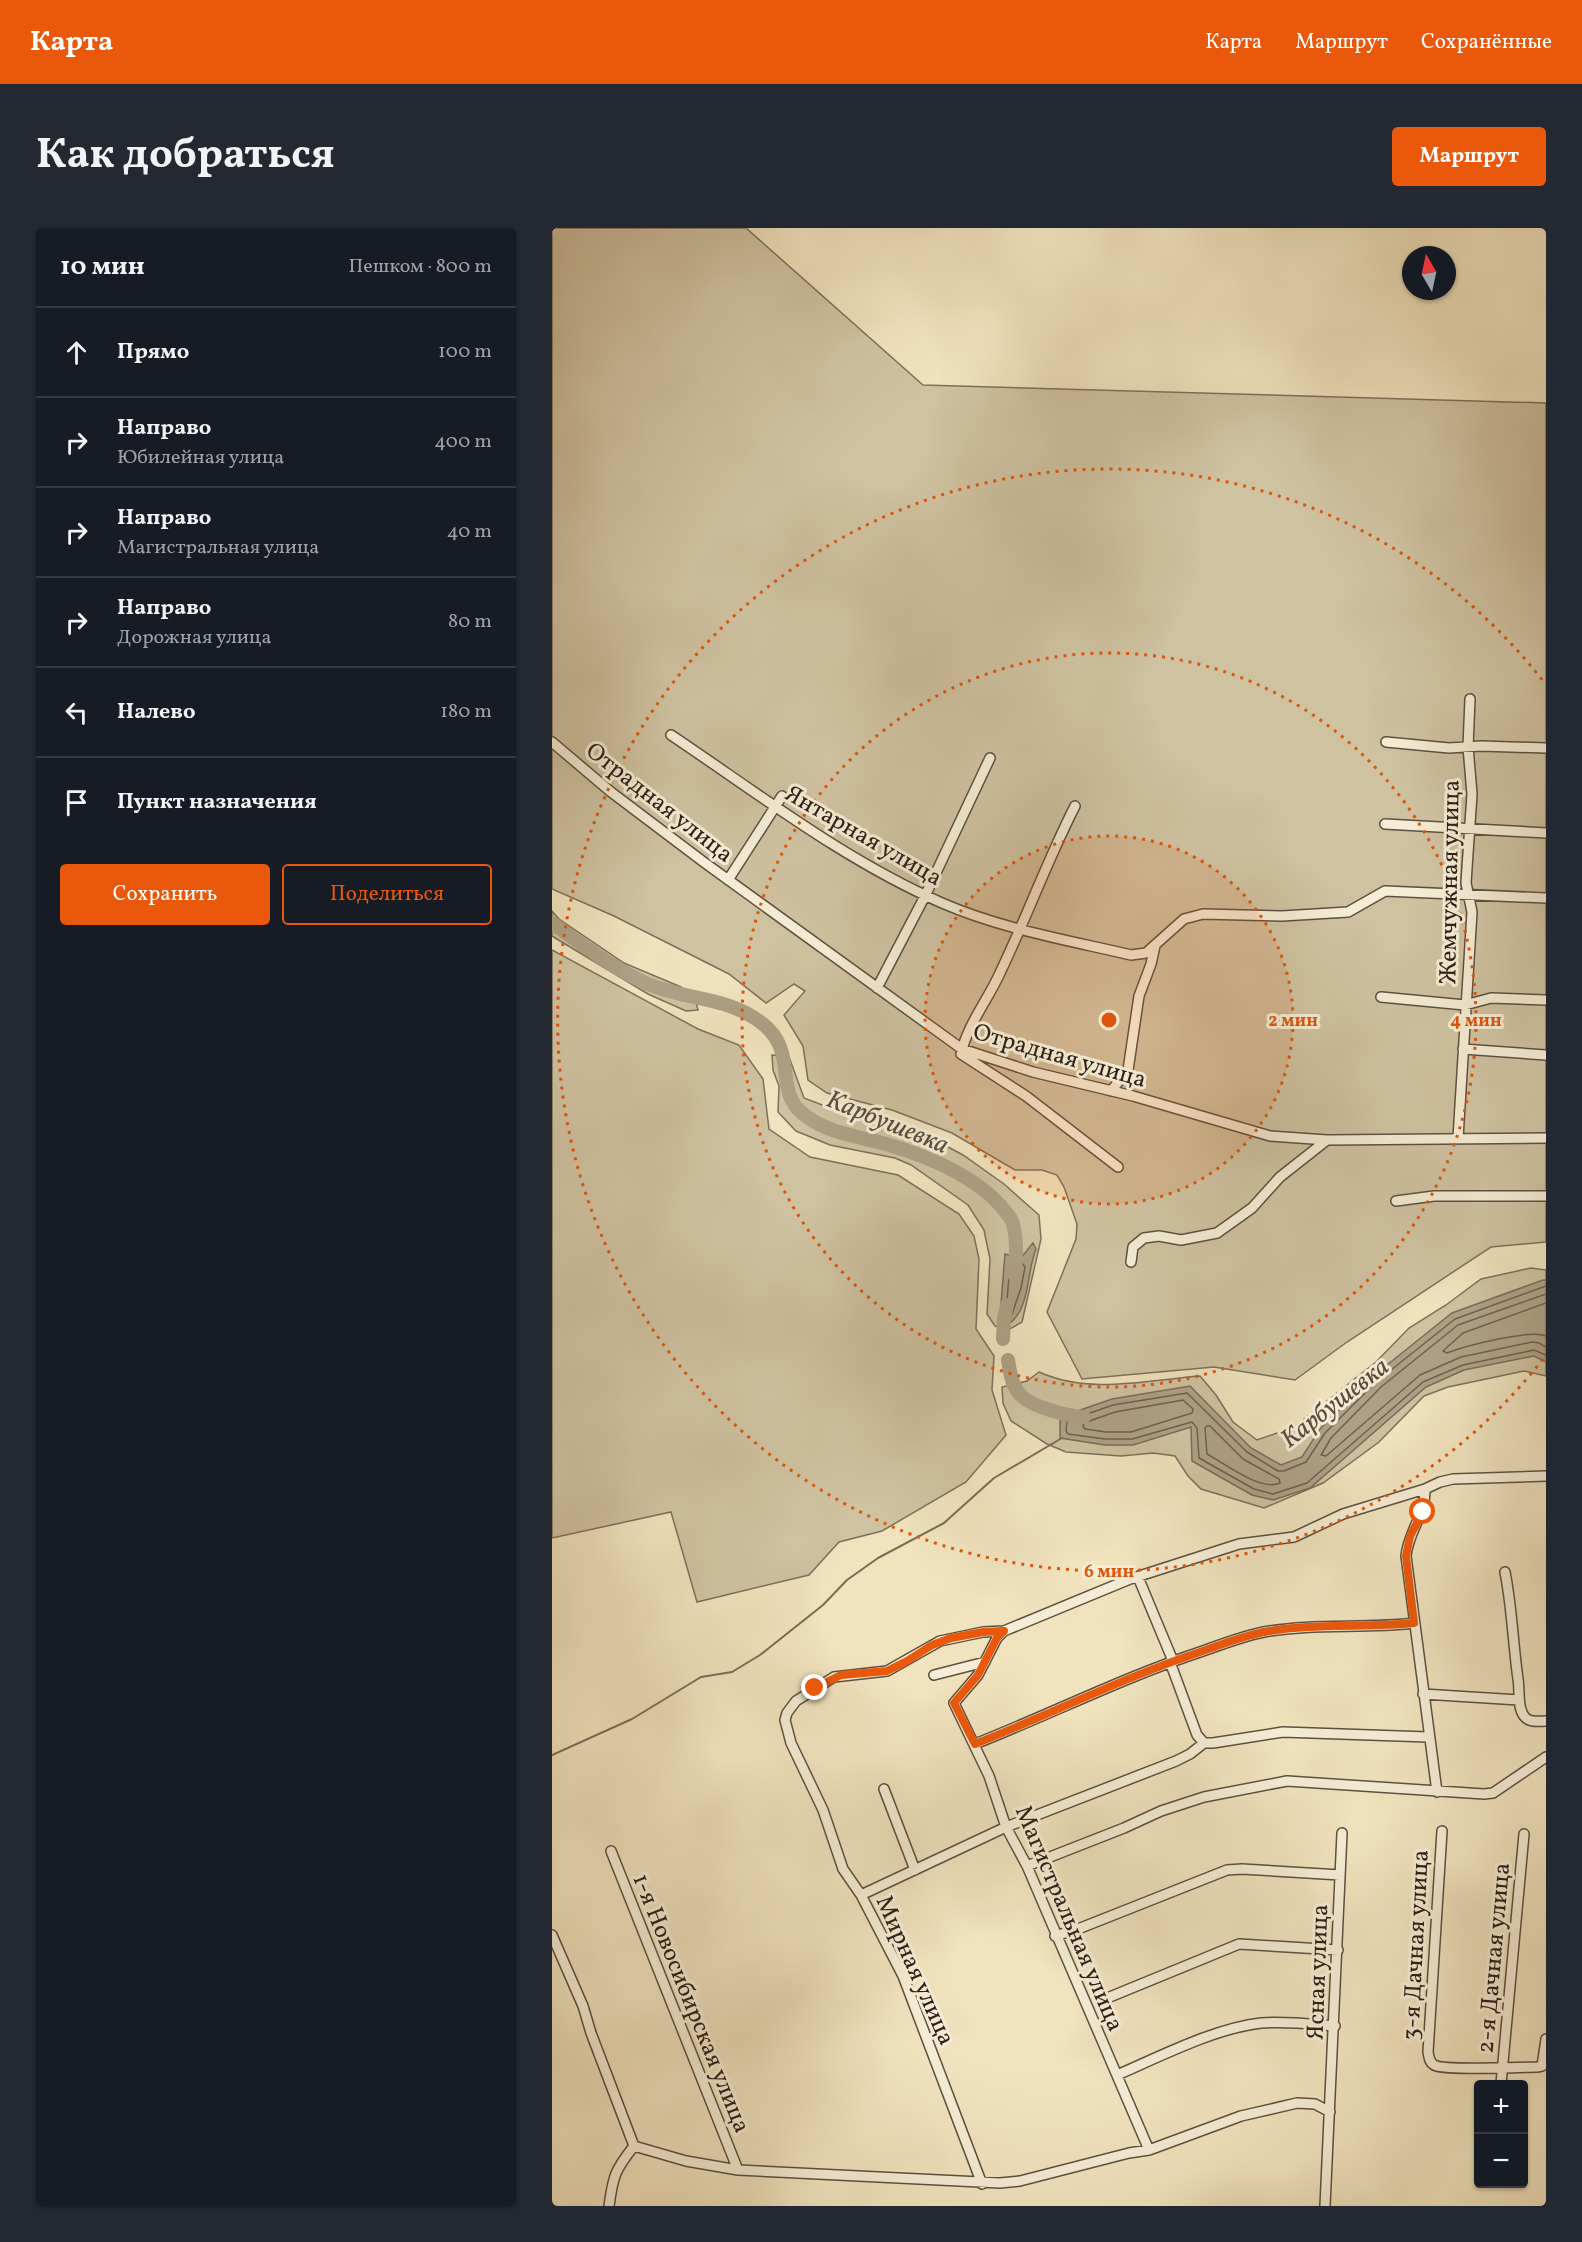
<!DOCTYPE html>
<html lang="ru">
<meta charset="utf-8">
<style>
body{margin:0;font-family:Vollkorn,serif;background:#242831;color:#f1f3f6}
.controls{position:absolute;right:18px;bottom:18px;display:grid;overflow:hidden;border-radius:6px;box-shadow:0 2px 4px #0004}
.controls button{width:54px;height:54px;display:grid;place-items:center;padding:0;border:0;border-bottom:2px solid #363941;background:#171b24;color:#f1f3f6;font:30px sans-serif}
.compass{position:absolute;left:850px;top:18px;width:54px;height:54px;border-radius:50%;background:#171b24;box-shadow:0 2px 4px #0004;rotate:351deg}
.stop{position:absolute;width:18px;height:18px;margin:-14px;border:4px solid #ea580c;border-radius:50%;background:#fff}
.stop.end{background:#ea580c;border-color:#fff;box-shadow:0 2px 6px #0008}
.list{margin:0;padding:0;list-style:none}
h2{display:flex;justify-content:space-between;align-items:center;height:78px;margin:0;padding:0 24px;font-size:26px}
h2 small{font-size:20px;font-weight:400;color:#9ea1a6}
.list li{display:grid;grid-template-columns:39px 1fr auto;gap:18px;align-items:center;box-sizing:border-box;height:90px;padding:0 24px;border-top:2px solid #363941}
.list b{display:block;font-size:22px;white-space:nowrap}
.list p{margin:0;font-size:20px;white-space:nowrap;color:#9ea1a6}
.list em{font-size:20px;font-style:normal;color:#9ea1a6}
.actions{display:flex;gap:12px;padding:18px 24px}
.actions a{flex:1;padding:14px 0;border:2px solid #ea580c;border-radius:6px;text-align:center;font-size:21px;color:#ea580c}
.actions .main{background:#ea580c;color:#fff}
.icon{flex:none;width:33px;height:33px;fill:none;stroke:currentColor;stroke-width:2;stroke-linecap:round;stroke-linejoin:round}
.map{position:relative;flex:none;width:994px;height:1978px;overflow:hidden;border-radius:6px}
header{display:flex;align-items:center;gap:36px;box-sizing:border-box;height:84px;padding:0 30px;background:#ea580c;color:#fff}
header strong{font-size:28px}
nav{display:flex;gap:33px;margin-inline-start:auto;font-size:21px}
.intro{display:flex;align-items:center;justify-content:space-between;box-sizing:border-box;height:144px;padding:0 36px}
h1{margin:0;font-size:42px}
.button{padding:15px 27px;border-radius:6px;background:#ea580c;color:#fff;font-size:21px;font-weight:700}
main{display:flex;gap:36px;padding:0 36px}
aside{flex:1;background:#171b24;border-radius:6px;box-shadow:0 2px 4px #0004}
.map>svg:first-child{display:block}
.green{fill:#cfc2a1;stroke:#7e705c;stroke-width:1.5}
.water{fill:#aea085;stroke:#7a6c59;stroke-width:1.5}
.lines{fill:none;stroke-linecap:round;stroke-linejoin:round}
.shore{stroke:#6e604e;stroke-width:1.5}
.stream{stroke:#7a6c59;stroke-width:2}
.river{stroke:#aea085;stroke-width:14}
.minor-casing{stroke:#5e5040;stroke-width:12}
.minor{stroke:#f5edd5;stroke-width:9}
.route{stroke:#ea580c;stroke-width:8}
.ring{fill:none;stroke:#df560c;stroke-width:3;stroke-dasharray:3 6}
.labels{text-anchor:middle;stroke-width:6;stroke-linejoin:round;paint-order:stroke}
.street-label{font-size:24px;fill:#2d1f16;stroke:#f5edd5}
.water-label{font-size:26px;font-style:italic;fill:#5a4c3d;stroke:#f5edd5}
.centre{fill:#df560c;stroke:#f5edd5;stroke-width:3}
.ring-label{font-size:18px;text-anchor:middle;font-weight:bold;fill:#df560c;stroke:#f5edd5;stroke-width:6;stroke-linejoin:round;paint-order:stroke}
</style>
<header>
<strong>Карта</strong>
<nav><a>Карта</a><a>Маршрут</a><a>Сохранённые</a></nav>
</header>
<div class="intro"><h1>Как добраться</h1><a class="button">Маршрут</a></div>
<main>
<aside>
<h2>10 мин<small>Пешком · 800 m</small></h2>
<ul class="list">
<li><svg class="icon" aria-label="ahead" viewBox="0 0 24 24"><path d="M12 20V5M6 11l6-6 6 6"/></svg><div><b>Прямо</b></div><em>100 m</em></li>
<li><svg class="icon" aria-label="right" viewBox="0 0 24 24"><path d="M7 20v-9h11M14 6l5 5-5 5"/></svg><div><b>Направо</b><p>Юбилейная улица</p></div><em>400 m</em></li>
<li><svg class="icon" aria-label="right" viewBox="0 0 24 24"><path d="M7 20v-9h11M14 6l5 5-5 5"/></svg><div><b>Направо</b><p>Магистральная улица</p></div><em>40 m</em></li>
<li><svg class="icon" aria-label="right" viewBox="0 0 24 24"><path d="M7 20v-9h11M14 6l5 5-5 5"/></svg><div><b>Направо</b><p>Дорожная улица</p></div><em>80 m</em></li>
<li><svg class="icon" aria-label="left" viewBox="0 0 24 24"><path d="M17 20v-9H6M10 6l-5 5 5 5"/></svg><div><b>Налево</b></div><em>180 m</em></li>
<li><svg class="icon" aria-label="arrive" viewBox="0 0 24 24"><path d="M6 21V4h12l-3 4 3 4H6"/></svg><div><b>Пункт назначения</b></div></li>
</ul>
<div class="actions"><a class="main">Сохранить</a><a>Поделиться</a></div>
</aside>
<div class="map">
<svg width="994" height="1978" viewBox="0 0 994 1978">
<rect width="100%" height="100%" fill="#f0e3be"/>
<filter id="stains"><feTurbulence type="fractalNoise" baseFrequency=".00333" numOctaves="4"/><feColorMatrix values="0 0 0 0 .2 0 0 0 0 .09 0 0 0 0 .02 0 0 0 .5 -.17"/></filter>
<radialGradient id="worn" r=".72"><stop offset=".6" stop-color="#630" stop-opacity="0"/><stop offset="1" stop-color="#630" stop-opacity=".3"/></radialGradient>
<path class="green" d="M0,0H194L371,157L994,175V1014L939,1019L795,1114L743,1152L662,1139L530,1151L495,1084L524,1011L525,996L512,959L505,947L490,942H463L400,905L340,882L275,865L256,852L251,818L232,787L253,763L242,756L214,775L177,746L62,688L0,661Z
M0,683L7,691L72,735L129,759L143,771L146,782L134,783L96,766L0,708Z
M0,722L146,801L187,817L211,851L217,901L258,929L346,947L407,986L422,1008L427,1031L424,1101L442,1128L440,1162L454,1207L414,1254L330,1303L287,1314L257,1347L145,1374L119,1284L0,1310Z
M220,827L237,829L252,870L291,885L372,906L411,927L452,956L487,987L489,1011L470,1094L456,1102L443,1098L435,1086L438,1031L432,1002L416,977L359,937L343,930L278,917L244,903L226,884L227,858L221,842Z
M979,1040L994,1042V1148L972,1143L896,1159L872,1168L827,1214L771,1255L712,1280L649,1261L636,1248L623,1228L601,1225L569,1228L514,1224L495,1216L459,1193L451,1175L450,1159L475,1153L487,1144C538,1167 595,1152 648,1148L664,1167L681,1194L705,1212L742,1199L824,1134L857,1100L894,1077L929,1051Z"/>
<path class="water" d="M481,1015L484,1021C474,1045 479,1083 454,1098L448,1088L453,1026L469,1030Z
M991,1052H994V1134L982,1128L912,1142L874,1159L758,1260L721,1272L700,1267L640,1233L639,1199L581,1217H553L508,1210V1189L560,1171L638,1158L699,1220L729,1237L750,1229L768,1201L820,1149L900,1085Z"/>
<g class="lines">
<path class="shore" d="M461,1034L471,1036L473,1039L469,1060L460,1086L457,1088L454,1084L458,1037Z
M994,1058L903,1091L824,1154L773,1205L754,1234L732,1243H726L695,1224L635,1165L561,1177L515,1193L514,1203L516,1206L553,1211H580L640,1194L645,1200L647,1230L702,1261L721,1266L755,1255L871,1154L911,1137L982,1122L994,1127
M994,1066L906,1097L829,1159L779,1210L769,1227L774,1228L868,1147L909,1129L980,1114L987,1115L994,1119
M994,1075L911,1105L891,1123L895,1125C913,1118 978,1101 994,1108
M631,1172L641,1181L640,1185L579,1204H554L533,1201L531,1198L532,1195L563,1184Z
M655,1198H658L691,1231L727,1251L728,1255C709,1264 672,1235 655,1226L653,1200Z"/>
<path class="stream" d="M0,1527L80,1491L149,1449L180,1444L208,1427L271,1377L295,1352L326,1330L392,1295L442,1250L510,1210"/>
<path class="river" d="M0,695C31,717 61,741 96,756C136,773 176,768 211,796C246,824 222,862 250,885C274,905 305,908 334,916C375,928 420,946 449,978C452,983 458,988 460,993C465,1006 465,1033 462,1047
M451,1111L452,1090L455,1077
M456,1132C458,1143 459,1155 466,1164C475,1178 515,1188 532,1189"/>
<defs>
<path id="minor" d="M119,507C207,566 292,632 390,675C450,701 515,712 579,727L594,725L632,691L651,686L730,688L796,684L833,663L994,670
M0,514L59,564L153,635L410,821L481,844L581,868L718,908L775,912L994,910
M834,514L897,520L929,518L994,520
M523,578C495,633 474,691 447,747C435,773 415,798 409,826L474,868L566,939
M833,596L994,605
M176,652L230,568
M325,760L374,666L438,530
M829,769L913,777L939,770L994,772
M911,821L994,827
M559,863L576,842L587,768L599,736L603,718
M906,910L920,684L914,655L920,566L916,519L918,471
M844,973L882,968H994
M579,1034L581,1019L592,1010L607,1008L629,1012L665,1005L700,980L728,949L775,912
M873,1261C874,1286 856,1304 854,1328L885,1564
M953,1344C960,1379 961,1416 966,1451C968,1462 965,1479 972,1488C977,1495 986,1493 994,1493
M586,1349L621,1433
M618,1434L645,1507L652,1515
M382,1447L433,1434
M871,1466L967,1472
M652,1515H661L731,1504L876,1509
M423,1516C499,1486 572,1449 651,1423C671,1416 691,1408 712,1404C761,1395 812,1401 862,1395
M332,1561L363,1642
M890,1603L876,1824C877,1829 877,1834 882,1837C892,1843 968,1839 985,1839L990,1838L994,1811
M59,1623L186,1942
M475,1638L572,1600L609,1583L652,1569L735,1553L932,1566L941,1565L994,1529
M309,1667L454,1599L624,1533L638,1526L652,1515
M0,1707L31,1778L39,1805L82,1918
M503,1708L526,1701L675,1642L690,1641L788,1647
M548,1773L687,1716L786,1722
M565,1847C607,1829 663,1800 709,1795C733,1793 758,1796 783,1798
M949,1856L972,1606
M82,1918L134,1933L186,1942L448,1955L468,1953L577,1925L597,1922L689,1888L745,1875L763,1876L778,1884
M597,1922L475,1638L454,1599L437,1548L402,1475L426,1447L445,1410L452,1403L578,1351L687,1316L742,1309L791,1286L873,1261L888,1254L901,1251L994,1248
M430,1956L351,1748L309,1667L291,1641L271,1582L239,1515L233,1492L235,1485L244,1473L282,1449L335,1443L388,1413L431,1404L452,1403
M57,1978C61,1948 63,1942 82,1918
M773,1978L790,1605"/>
</defs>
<use href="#minor" class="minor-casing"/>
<use href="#minor" class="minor"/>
</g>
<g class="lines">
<path class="route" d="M263,1460L289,1447L335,1443L355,1433L380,1417L399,1410L431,1404L452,1403L445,1410L426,1447L402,1475L423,1516C499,1486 572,1449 651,1423C671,1416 691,1408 712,1404C761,1395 812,1400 862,1395L854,1328L858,1308L871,1284"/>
</g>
<circle cx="557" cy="792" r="184" fill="#df560c" fill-opacity=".12"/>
<g class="ring">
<circle cx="557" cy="792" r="184"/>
<circle cx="557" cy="792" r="367"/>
<path d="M991 1131A551 551 0 1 1 991 453"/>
</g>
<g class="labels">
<g class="street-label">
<text transform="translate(108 574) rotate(38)" y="8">Отрадная улица</text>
<text transform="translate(312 607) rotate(30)" y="8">Янтарная улица</text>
<text transform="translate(897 654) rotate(-89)" y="8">Жемчужная улица</text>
<text transform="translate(508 827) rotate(16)" y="8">Отрадная улица</text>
<text transform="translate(518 1690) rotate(67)" y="8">Магистральная улица</text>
<text transform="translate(863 1717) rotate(-87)" y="8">3-я Дачная улица</text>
<text transform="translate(941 1730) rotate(-85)" y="8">2-я Дачная улица</text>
<text transform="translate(364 1742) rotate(66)" y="8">Мирная улица</text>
<text transform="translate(765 1744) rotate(-88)" y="8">Ясная улица</text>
<text transform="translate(140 1775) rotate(68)" y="8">1-я Новосибирская улица</text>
</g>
<g class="water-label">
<text transform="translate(336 893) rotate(22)" y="9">Карбушевка</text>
<text transform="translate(782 1174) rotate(-38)" y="9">Карбушевка</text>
</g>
</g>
<circle cx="557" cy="792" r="9" class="centre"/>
<g class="ring-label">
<text x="741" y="798">2 мин</text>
<text x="924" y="798">4 мин</text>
<text x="557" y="1349">6 мин</text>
</g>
<rect width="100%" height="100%" filter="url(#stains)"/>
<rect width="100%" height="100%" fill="url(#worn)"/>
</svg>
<div class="controls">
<button>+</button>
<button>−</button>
</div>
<svg class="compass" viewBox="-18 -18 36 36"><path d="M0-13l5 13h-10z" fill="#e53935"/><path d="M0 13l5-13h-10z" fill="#9ea1a6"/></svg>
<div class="stop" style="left:871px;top:1284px"></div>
<div class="stop end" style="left:263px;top:1460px"></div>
</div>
</main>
